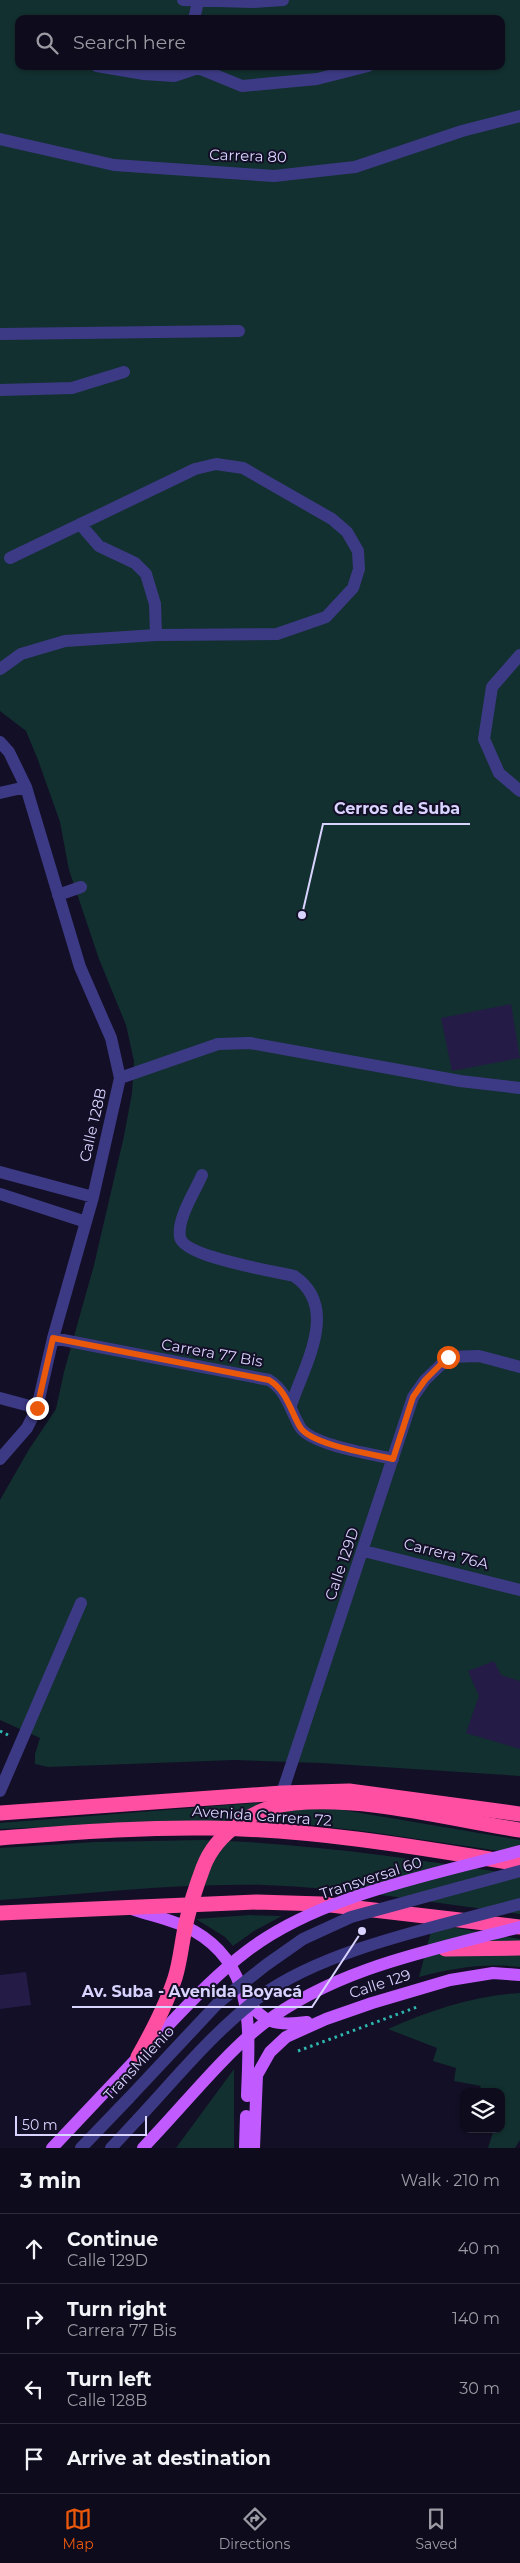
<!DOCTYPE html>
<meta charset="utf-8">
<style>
body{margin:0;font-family:Montserrat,sans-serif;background:#171425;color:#f1f3f6}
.controls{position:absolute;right:15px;bottom:15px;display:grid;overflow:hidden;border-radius:10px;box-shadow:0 1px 4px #0004}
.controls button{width:45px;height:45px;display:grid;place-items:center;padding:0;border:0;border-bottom:1px solid #2e2b3b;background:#0e0b1c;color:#f1f3f6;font:25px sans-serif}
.scale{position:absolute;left:15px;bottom:12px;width:132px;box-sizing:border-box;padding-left:5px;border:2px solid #d9d4ff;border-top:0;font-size:14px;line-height:18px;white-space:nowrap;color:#d9d4ff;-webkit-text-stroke:4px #130f26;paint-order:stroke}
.stop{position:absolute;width:15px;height:15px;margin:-11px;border:4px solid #ea580c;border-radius:50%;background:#fff}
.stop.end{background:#ea580c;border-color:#fff;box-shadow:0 1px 5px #0008}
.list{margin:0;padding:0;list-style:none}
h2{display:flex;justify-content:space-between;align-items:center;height:65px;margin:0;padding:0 20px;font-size:21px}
h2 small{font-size:16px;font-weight:400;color:#9b9ba3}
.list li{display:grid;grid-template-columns:32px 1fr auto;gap:15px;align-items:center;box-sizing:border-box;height:70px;padding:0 20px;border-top:1px solid #2e2b3b}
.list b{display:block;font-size:19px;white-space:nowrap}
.list p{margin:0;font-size:16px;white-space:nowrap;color:#9b9ba3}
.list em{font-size:16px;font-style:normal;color:#9b9ba3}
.icon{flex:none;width:28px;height:28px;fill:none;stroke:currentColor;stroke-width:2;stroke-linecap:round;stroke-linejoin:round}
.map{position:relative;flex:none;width:520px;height:2148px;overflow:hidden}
.search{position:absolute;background:#0e0b1c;box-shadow:0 1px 4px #0004;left:15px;right:15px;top:15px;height:55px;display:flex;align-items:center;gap:12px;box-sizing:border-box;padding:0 18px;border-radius:10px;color:#9b9ba3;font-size:19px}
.sheet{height:345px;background:#0e0b1c}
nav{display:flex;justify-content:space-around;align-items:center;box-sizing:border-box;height:70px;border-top:1px solid #2e2b3b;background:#0e0b1c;font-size:14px;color:#9b9ba3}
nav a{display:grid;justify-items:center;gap:2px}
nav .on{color:#ea580c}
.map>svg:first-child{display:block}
.green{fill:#12302f;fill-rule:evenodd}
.building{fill:#241b47}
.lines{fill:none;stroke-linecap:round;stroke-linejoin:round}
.path{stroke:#2fb8b0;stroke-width:3;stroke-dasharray:2.5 4;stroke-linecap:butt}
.minor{stroke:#3d3a85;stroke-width:12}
.major{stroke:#c25bff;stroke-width:12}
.highway{stroke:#ff4fa3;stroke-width:15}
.minor-bridge{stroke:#3d3a85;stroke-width:12}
.major-bridge{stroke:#c25bff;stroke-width:12}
.highway-bridge{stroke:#ff4fa3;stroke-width:15}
.route{stroke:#ea580c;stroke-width:6}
.labels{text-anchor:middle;stroke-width:4;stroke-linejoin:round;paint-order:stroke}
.street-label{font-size:15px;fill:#d9d4ff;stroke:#130f26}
.leader{fill:none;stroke:#d9d4ff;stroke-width:2}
.callout-dot{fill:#d9d4ff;stroke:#130f26;stroke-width:2}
.callout-label{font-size:16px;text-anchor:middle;font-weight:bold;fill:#d9d4ff;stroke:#130f26;stroke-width:4;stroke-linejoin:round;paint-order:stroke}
</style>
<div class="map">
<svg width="520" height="2148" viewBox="0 0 520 2148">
<rect width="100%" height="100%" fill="#130f26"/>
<path class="green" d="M0,0H520V1776L321,1763L235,1760L48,1767L35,1764V1754L40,1738L0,1720V1500L28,1451L56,1409L64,1372L94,1265L124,1136L132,1093L134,1061L126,1025L99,959L69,870L60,822L38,760L26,731L0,711ZM19,19H501V66H19Z
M255,1803L337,1809L520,1840V1854L370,1832L277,1821H191L0,1829V1823Z
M202,1840C309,1843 414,1859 520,1875V1914C435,1903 350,1888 264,1885C177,1883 88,1894 0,1900V1848L96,1842Z
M250,1915L282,1916L254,1931L233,1946L225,1937L196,1919Z
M433,1924L520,1939V1967C485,1963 453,1968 419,1977Z
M520,1993V2140L515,2148H488L494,2129H501V2092H478L481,2086L454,2081L456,2068L433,2061L437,2048L388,2029C431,2010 474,1996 520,1993Z
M234,2069V2148H176Z"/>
<path class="building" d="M511,1004L520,1058L452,1071L441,1018Z
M494,1661L501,1675L520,1681V1749L466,1733L479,1696L468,1671Z
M26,1972L31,2005L0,2009V1975Z"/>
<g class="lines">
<path class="path" d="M0,1731L8,1735
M298,2051L417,2007"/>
<path class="minor" d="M183,0L253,2L283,0
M194,19L198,2
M97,66L144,74L174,76L198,68L242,86L317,79L368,66
M0,139L114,165L274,176L355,167L462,131L520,116
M0,334L239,331
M0,390L72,388L124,372
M80,524L99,546L135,563L146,574L155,604L156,635
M520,655L492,687L484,739L499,773L520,791
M0,669L21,654L65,641L156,635L277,634L326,617L353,588L359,569L358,551L347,532L332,519L243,468L216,464L195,469L10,558
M0,742L9,752L26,787L80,967L111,1038L120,1078L93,1197L53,1338L37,1408L27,1428L0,1459
M0,793L26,787
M58,895L81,887
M120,1078L218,1044L250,1043L460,1081L520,1088
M0,1172L93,1197
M202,1175C195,1192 177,1218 180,1237C183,1257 274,1271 294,1276C340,1307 305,1364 291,1405
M0,1194L86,1222
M53,1338L269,1380C287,1391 290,1410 300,1427C311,1445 372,1454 393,1459
M0,1398L37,1408
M364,1551L520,1590
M0,1791L81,1603
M282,1793L413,1397L425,1380L449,1357L479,1356L520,1367
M81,2148L129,2098
M111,2148L138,2119"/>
<path class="major" d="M132,1909C152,1916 176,1920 194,1931C257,1967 249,2033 247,2096
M246,1997C262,2024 277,2026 307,2022
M52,2148L138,2057
M143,2148L154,2136
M245,2148L246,2116
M254,2148L257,2075L270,2052L286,2037L326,2019L372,2003L450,1980L493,1973L520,1975"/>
<path class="highway" d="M0,1813L282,1793L349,1791L520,1814
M0,1838C69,1833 138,1827 208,1828C312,1829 417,1847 520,1864
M0,1913L257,1902L322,1904L520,1927
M445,1949L520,1948"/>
<path class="minor-bridge" d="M129,2098L218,2003L266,1965L303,1939L351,1917L520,1871
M138,2119C177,2077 215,2030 261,1996C327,1948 441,1926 520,1904"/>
<path class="major-bridge" d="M146,2048C179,2015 210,1979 247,1951C320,1895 433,1875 520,1851
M154,2136C187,2101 226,2053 263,2024C336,1968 432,1950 520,1927"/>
<path class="highway-bridge" d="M138,2057C152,2032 166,2006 175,1978C181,1959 182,1938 187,1919C191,1902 197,1884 203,1868C216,1832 257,1806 294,1803C366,1796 449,1819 520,1830"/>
</g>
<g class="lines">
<path class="route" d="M37,1408L53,1338L269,1380C287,1391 290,1410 300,1427C311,1445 372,1454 393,1459L413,1397L425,1380L448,1357"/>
</g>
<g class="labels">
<g class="street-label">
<text transform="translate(248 156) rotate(2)" y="5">Carrera 80</text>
<text transform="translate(93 1125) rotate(-77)" y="5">Calle 128B</text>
<text transform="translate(212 1353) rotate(10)" y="5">Carrera 77 Bis</text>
<text transform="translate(446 1554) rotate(14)" y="5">Carrera 76A</text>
<text transform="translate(342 1564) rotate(-71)" y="5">Calle 129D</text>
<text transform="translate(262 1816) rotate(4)" y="5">Avenida Carrera 72</text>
<text transform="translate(371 1878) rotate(-18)" y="5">Transversal 60</text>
<text transform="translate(380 1984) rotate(-18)" y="5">Calle 129</text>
<text transform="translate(139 2063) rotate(-47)" y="5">TransMilenio</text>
</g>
</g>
<path class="leader" d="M302 915L323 824H470M362 1931L312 2007H72"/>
<g class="callout-dot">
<circle cx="302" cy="915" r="5"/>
<circle cx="362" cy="1931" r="5"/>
</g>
<g class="callout-label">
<text x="397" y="814">Cerros de Suba</text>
<text x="192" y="1997">Av. Suba - Avenida Boyacá</text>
</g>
</svg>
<div class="controls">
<button><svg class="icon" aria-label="layers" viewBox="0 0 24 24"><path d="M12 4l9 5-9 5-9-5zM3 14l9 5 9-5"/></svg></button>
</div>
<div class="scale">50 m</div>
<div class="stop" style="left:448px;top:1357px"></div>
<div class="stop end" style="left:37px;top:1408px"></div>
<div class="search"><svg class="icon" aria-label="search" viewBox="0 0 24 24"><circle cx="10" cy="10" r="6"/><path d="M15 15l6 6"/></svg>Search here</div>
</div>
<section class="sheet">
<h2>3 min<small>Walk · 210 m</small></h2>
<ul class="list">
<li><svg class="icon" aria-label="ahead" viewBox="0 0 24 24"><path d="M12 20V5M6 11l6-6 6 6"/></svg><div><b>Continue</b><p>Calle 129D</p></div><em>40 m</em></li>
<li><svg class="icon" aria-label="right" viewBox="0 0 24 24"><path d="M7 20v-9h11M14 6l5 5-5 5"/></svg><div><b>Turn right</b><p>Carrera 77 Bis</p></div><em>140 m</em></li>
<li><svg class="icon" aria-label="left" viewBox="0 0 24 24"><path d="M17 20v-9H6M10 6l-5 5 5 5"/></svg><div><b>Turn left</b><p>Calle 128B</p></div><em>30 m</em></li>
<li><svg class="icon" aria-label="arrive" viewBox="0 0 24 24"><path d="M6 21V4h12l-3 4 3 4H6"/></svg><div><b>Arrive at destination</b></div></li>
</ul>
</section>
<nav>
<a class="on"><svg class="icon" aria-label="map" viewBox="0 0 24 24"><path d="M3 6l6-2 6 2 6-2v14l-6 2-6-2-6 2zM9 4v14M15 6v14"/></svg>Map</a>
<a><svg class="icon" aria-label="directions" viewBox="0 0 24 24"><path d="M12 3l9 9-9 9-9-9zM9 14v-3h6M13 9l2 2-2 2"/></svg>Directions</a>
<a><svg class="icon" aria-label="saved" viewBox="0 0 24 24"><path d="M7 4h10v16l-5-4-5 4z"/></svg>Saved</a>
</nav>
